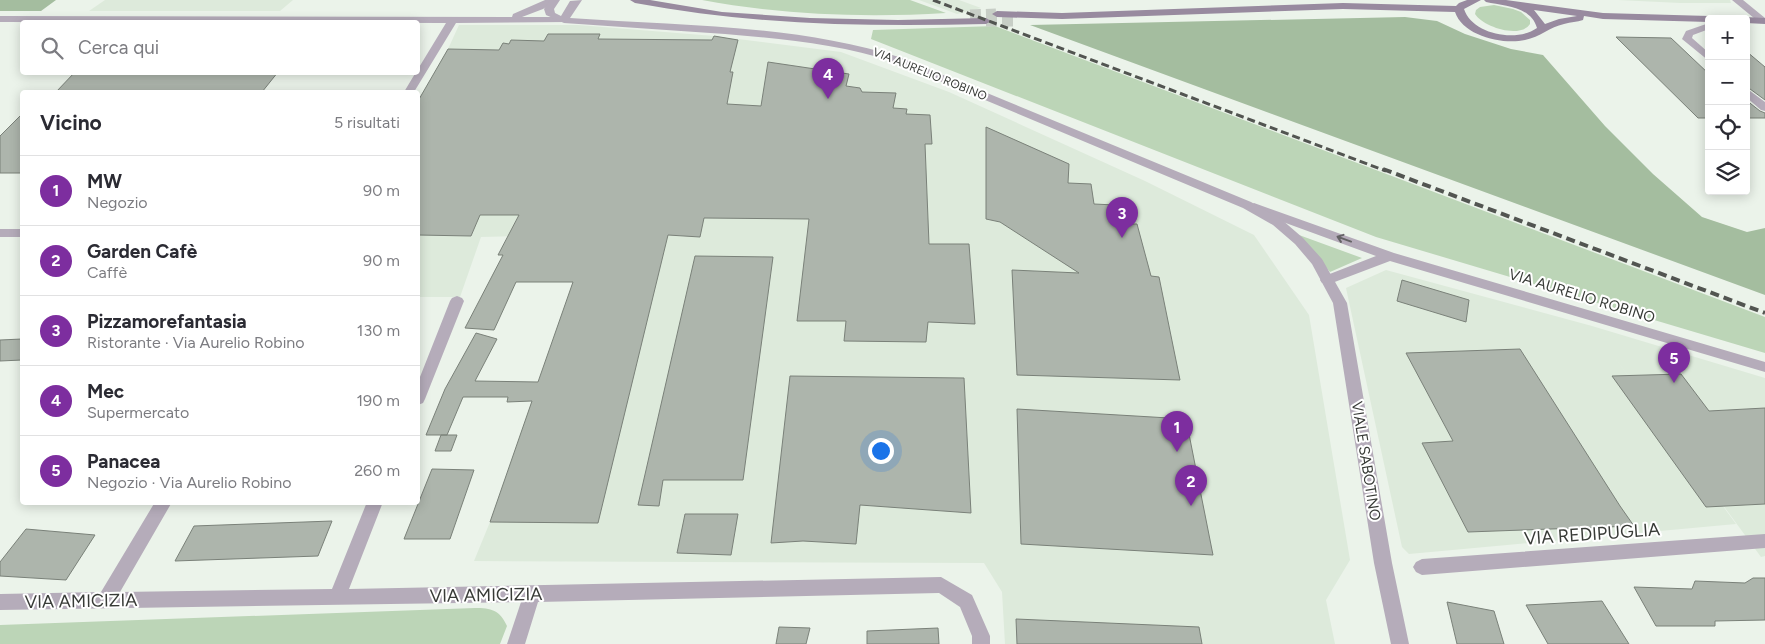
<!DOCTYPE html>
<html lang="it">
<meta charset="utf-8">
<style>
body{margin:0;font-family:Figtree,sans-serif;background:#f7f7f7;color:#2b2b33}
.controls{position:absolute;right:15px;top:15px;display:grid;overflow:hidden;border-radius:5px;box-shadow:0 2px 12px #0003}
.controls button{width:45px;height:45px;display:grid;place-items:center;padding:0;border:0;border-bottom:1px solid #e1e1e2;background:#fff;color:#2b2b33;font:25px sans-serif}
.you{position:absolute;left:880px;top:450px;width:18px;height:18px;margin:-12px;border:4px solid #fff;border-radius:50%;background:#1a73e8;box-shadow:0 0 0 8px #1a73e833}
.badge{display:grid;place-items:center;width:32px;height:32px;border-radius:50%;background:#7d2e9f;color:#fff;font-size:16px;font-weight:700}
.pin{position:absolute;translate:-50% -41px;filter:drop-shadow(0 1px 2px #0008)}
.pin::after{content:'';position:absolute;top:26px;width:18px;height:15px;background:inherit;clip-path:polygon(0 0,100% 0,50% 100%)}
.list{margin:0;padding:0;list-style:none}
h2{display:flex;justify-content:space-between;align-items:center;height:65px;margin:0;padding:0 20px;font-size:21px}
h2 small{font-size:16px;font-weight:400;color:#7c7c81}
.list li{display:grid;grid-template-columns:32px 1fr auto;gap:15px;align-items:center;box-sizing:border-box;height:70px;padding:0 20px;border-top:1px solid #e1e1e2}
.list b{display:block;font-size:19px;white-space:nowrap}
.list p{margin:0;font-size:16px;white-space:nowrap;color:#7c7c81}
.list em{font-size:16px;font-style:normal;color:#7c7c81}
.icon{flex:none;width:28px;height:28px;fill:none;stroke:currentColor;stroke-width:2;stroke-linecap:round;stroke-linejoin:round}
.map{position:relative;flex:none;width:1765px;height:644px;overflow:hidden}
.search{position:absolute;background:#fff;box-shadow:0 2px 12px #0003;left:20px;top:20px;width:400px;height:55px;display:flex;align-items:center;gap:12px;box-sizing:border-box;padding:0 18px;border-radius:5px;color:#7c7c81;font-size:19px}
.panel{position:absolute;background:#fff;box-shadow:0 2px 12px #0003;left:20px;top:90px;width:400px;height:415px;border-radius:5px}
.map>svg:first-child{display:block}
.built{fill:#ddeadb}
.green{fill:#bcd5b7}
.forest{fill:#a4bd9f}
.building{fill:#adb5ac;stroke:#7a8179}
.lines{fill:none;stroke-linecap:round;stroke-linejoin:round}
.secondary-tunnel{stroke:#c7cec6;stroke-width:11;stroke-dasharray:11 5;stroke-linecap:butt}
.minor{fill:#b5acba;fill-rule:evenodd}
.tertiary{fill:#b5acba;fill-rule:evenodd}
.secondary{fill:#988a9f;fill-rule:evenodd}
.rail-far1{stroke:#525551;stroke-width:3;stroke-dasharray:8 4;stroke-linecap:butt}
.rail{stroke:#525551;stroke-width:4;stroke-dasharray:9 5;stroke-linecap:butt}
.oneway{stroke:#646365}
.labels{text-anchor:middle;stroke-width:4;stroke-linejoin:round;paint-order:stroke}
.far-street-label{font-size:12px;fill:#383b37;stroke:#fff}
.street-label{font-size:15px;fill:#383b37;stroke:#fff}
.near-street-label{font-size:18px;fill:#383b37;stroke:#fff}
</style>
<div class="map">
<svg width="1765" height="644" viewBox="0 0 1765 644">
<rect width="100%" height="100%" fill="#ebf3ea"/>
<path class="built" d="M105,0H293L280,11H89Z
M919,0H959L981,8L957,14Z
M1618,0H1730L1731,3H1680Z
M459,25H578L714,36L841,52L949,92L1145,181L1254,235L1309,315L1350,560L1326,600L1335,644H1005L1002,592L984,563L474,561L490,522L586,244L565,235L481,237L460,297H418V101L448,49Z
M1386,270L1592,326L1765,378V556L1761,557L1610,351L1736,524L1409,554L1402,547L1346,288Z"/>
<path class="green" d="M702,0H910L946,13C865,18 782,15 702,0Z
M1494,5L1513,9L1521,12L1530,20V24C1520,39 1483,27 1475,14L1476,10L1480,7Z
M995,26L1765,317V353L1376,237L871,39L873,30Z
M1299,235L1362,258L1330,272Z
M475,608C491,608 500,610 507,626L500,644H0V625Z"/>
<path class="forest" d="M0,0H56L41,11H0Z
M1405,17L1437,21L1465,34L1511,49L1543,55L1605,126L1653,174L1702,217L1747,232L1765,228V295L1030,25Z"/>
<path class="building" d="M548,34H600L598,39L712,40L714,36L738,40L730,72H733L727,104L761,106L768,62L849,74L846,86L860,88L862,92L896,93L893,108L907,109L906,114L930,115L932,144H925L929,244H969L975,324L928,322L926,342L844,341L846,321H797L809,219L704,218L700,237L668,235L598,523L490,522L532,401L507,402L508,397H463L447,435H426L445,389L476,333L497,339L475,381L538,382L573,282H516L494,330L465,328L503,255H498L519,215H480L471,236L418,235V101L448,49L499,50L503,43L509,44L511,40L544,41Z
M1616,37L1671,38L1709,74V118H1698Z
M1746,51L1765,67V100L1746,86Z
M75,72H278L262,92H56Z
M1746,100L1760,111L1765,113V118H1746Z
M22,114V173H0V136Z
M986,127L1069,164L1068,183L1091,184L1094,204L1115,205L1116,224H1137L1151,276L1159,277L1180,380L1017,375L1012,270L1079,273L1000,222L986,219Z
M695,256L773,257L743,480H663L659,506L638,505Z
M1402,280L1469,300L1466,322L1397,301Z
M22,339V360L0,361V340Z
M1520,349L1620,506L1634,526L1468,532L1422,443L1453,441L1406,353Z
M1681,374L1709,411L1765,408V504L1706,507L1612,376Z
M790,376L964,378L971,513L860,505L856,544L803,541L771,543Z
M1017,409L1186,419L1213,555L1021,544Z
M441,435H457L451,451H435Z
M432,469L474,470L450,539H404Z
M685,514H738L731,555L677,553Z
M332,521L318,556L175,561L194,526Z
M26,529L95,535L66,580L0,576V562Z
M1753,578H1765V620L1715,621V626H1656L1634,587L1692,589L1695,581L1745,583Z
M1602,601L1629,644H1548L1526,605Z
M1447,602L1494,611L1504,644H1457Z
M1016,619L1199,627L1202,644H1017Z
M779,627L810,628L806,644H776Z
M938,628L939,644H867V631Z"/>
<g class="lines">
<path class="secondary-tunnel" d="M970,15L996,14
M986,21H1014"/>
<path class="minor" d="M545,0H557L543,9L522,17H564L569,20L567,22L456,23L414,92H404L416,72H418V69L446,23L0,22V16L512,17L513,14Z
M1732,0H1743L1765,18V23H1760Z
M1709,23V29L1693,35L1692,38L1709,53V61L1682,39L1686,31Z
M1746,88L1765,102V111L1761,110L1746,97Z
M1254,203L1394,253L1765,362V372L1390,261L1332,283H1322L1320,280L1322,277L1376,256L1250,210L1248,207Z
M0,229H22V237H0Z
M457,296L462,298L464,301L425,399L423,403L418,405V382L450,301L452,298Z
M155,502H172L120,592L332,589L367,502H383L349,589L941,577L972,595L990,636V644H972V636L960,607L939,593L538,602L525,644H507L521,602L0,610V594L101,592Z
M1765,534V548L1422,575L1416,572L1413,567L1416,562L1422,559Z"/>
<path class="tertiary" d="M550,0H560L554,9L555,13L561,16L570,1L582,0L570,18C680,26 795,24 902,58L1251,202L1281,219L1303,238L1322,259L1347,303L1392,563L1409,644H1391L1374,563L1333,303L1312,264L1295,244L1273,225L1243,208L894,62C839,44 783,39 725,34C671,30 618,27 564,23L546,15L544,9Z"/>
<path class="secondary" d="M630,0H650L722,12L810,18L898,20L986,18L991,21L986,24C868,27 752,25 635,3Z
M1467,0H1481L1464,9C1472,34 1516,43 1537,28C1531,6 1504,6 1486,2L1484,0H1506L1603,13L1709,16L1714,19H1709V22L1603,19L1584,16L1583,20C1577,22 1571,22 1564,24C1550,27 1540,37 1525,40C1503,45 1463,36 1455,12L1343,9L1062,19L997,17L992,14L997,11L1062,13L1343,3L1456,6L1459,3ZM1534,10L1577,16L1559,19L1545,24Z
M1746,17L1765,18V24L1746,23V19H1742Z"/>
<path class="rail-far1" d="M933,0L1386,171"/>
<path class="rail" d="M1383,169L1765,313"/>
</g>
<defs><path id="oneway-shaft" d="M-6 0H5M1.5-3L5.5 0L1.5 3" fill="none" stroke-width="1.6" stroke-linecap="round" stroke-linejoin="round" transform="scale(1.25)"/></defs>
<use class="oneway" href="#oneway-shaft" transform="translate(1344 239) rotate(-160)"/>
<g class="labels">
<g class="far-street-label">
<text transform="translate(930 74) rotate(22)" y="4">VIA AURELIO ROBINO</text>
</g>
<g class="street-label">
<text transform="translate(1582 296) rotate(17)" y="5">VIA AURELIO ROBINO</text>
<text transform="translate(1366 461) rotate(81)" y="5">VIALE SABOTINO</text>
</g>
<g class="near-street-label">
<text transform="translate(1592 534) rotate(-4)" y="6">VIA REDIPUGLIA</text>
<text transform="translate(486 595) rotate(-1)" y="6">VIA AMICIZIA</text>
<text transform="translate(81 601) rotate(-1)" y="6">VIA AMICIZIA</text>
</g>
</g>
</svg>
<div class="controls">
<button>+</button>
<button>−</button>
<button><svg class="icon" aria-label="locate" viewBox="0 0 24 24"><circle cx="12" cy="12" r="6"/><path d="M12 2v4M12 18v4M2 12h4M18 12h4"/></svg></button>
<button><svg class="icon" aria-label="layers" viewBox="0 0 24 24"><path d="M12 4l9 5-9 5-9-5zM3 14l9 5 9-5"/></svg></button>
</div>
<div class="you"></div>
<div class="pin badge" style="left:1177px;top:452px">1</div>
<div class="pin badge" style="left:1191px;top:506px">2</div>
<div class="pin badge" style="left:1122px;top:238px">3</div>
<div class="pin badge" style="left:828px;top:99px">4</div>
<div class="pin badge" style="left:1674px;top:383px">5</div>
<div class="search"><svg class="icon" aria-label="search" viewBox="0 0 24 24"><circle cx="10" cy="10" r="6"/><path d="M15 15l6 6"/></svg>Cerca qui</div>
<section class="panel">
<h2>Vicino<small>5 risultati</small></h2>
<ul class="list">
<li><span class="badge">1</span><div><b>MW</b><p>Negozio</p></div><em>90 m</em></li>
<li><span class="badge">2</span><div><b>Garden Cafè</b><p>Caffè</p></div><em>90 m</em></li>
<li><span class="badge">3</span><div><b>Pizzamorefantasia</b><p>Ristorante · Via Aurelio Robino</p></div><em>130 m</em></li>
<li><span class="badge">4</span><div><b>Mec</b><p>Supermercato</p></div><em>190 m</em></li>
<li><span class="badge">5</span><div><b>Panacea</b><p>Negozio · Via Aurelio Robino</p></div><em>260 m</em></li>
</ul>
</section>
</div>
